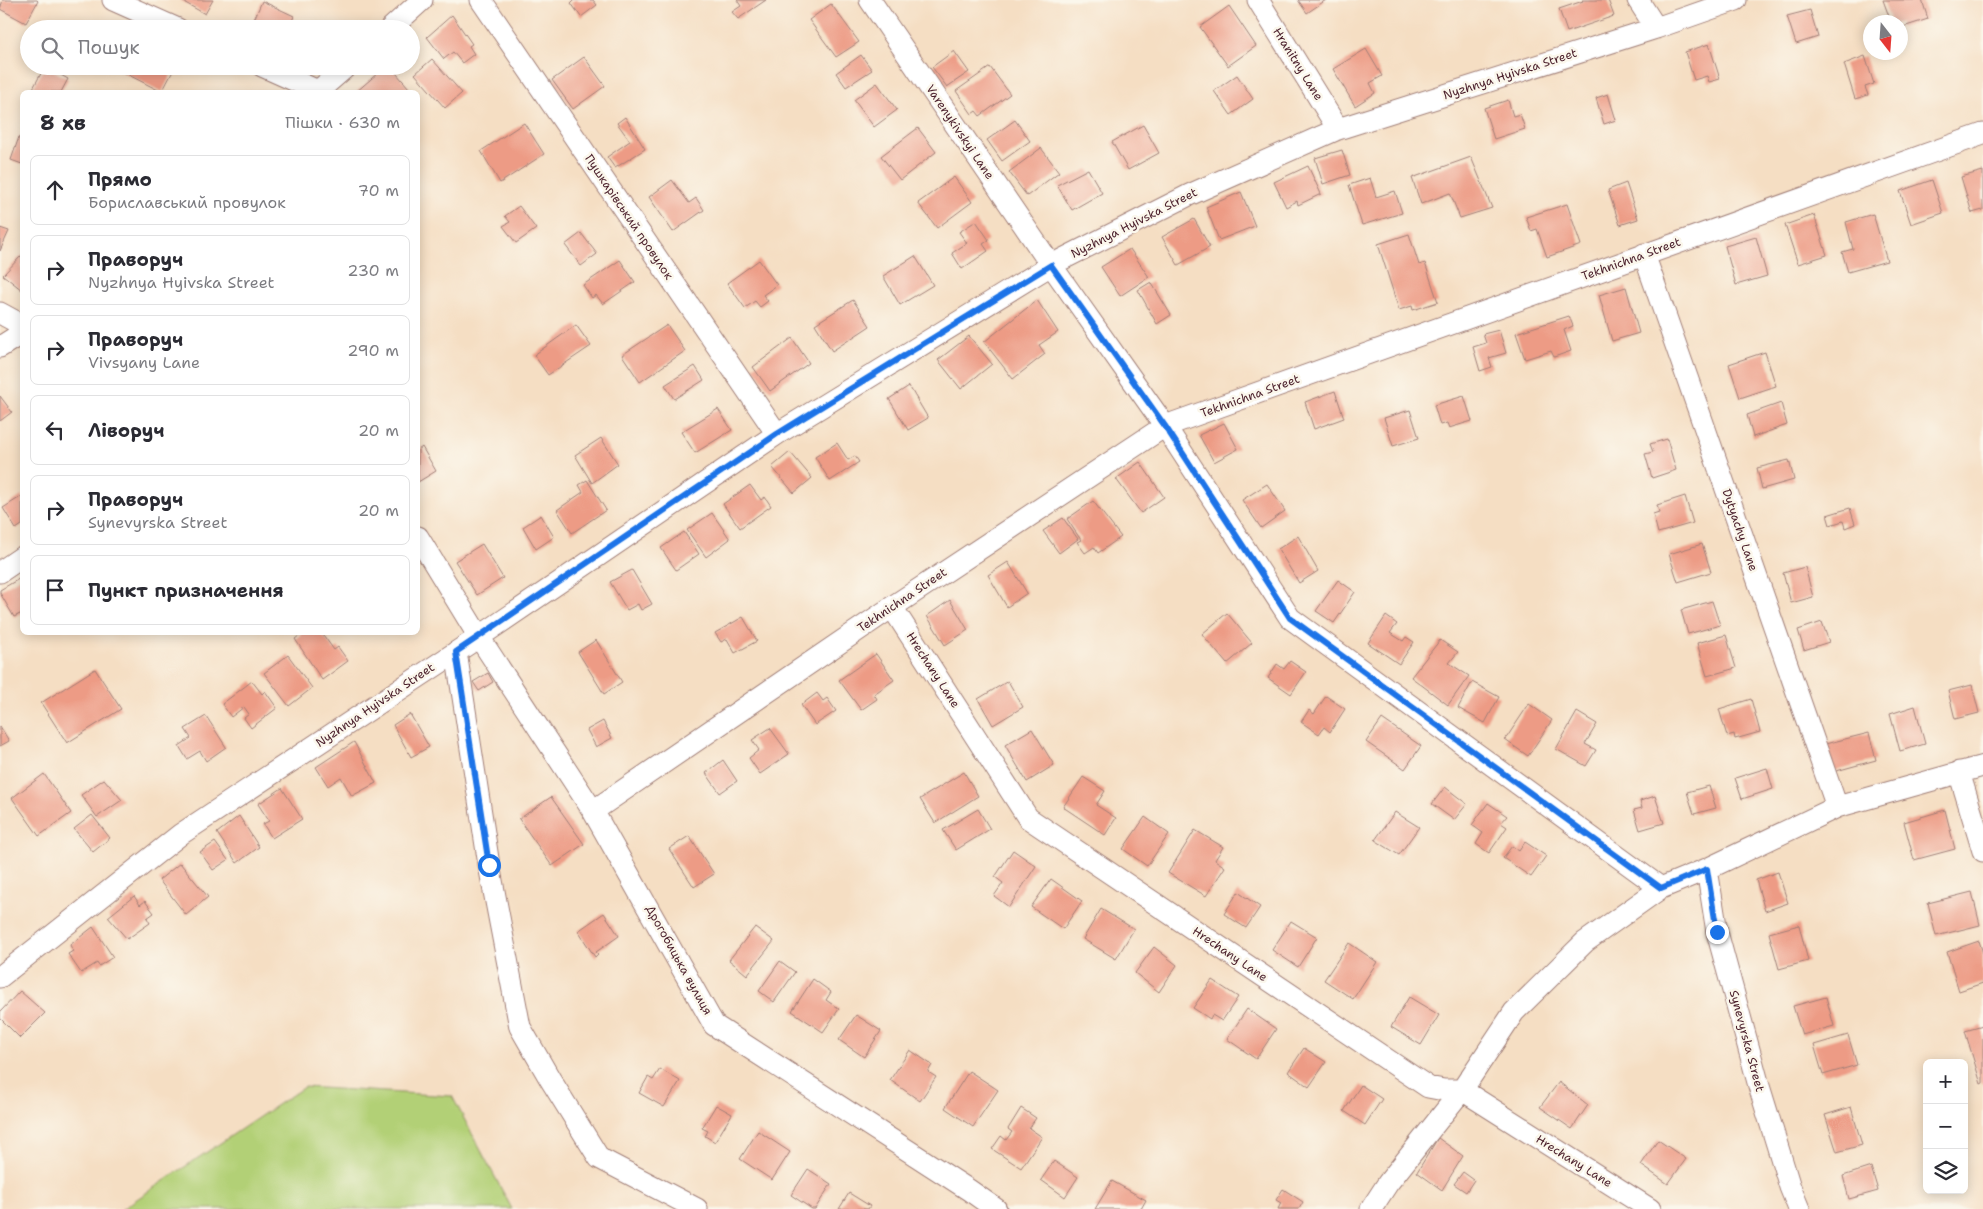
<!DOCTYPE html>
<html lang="uk">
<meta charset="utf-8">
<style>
body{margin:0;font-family:"Shantell Sans",sans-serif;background:#f2f2f3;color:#2b2b33}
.controls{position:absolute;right:15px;bottom:15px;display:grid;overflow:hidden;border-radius:8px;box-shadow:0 2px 12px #0003}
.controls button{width:45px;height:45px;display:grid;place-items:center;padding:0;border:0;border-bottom:1px solid #e1e1e2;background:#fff;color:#2b2b33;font:25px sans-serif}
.compass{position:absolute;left:1863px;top:15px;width:45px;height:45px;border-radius:50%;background:#fff;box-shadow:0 2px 12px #0003;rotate:163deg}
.stop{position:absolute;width:15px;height:15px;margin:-11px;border:4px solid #1a73e8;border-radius:50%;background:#fff}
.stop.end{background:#1a73e8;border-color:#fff;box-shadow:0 1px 5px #0008}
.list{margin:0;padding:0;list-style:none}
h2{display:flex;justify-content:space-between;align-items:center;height:65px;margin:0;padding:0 20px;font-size:21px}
h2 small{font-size:16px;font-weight:400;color:#7c7c81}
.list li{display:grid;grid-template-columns:32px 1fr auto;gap:15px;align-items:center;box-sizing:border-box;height:70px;margin:0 10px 10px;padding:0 10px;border:1px solid #e1e1e2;border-radius:8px}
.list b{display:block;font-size:19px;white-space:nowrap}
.list p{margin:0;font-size:16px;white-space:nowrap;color:#7c7c81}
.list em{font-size:16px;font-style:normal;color:#7c7c81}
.icon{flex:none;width:28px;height:28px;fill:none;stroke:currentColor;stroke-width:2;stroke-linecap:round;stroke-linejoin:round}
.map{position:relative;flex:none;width:1983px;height:1209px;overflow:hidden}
.search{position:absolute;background:#fff;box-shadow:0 2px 12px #0003;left:20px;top:20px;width:400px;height:55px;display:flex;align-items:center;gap:12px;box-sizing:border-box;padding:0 18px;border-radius:28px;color:#7c7c81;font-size:19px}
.panel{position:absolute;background:#fff;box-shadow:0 2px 12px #0003;left:20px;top:90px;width:400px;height:545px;border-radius:8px}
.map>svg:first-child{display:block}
.grass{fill:#b2d076;stroke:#7e7850}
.building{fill:#ed9b85}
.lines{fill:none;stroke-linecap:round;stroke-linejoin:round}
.minor-casing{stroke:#a07e77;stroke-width:23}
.minor{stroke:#fff;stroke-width:21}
.route{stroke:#1a73e8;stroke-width:6}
.labels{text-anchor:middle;stroke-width:5;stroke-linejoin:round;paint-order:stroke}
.street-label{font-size:12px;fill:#4a1f2b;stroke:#fbf7ec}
</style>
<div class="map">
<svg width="1983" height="1209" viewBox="0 0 1983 1209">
<rect width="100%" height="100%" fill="#fbf7ec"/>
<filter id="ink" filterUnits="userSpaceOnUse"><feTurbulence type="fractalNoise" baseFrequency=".02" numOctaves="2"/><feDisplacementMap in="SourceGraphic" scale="10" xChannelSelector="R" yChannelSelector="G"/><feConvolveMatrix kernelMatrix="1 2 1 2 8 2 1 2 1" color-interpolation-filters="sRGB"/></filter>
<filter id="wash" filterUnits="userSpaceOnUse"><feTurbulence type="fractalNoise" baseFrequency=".0096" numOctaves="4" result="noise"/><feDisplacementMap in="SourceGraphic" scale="20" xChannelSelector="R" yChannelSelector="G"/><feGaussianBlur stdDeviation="1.12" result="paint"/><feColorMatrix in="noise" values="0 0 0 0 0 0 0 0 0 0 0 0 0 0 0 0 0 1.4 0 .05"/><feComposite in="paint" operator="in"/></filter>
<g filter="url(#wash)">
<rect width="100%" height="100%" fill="#f5dec3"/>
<path class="grass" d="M304,1087L452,1096L512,1209H122Z"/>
<g id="blocks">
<path class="building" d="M3,0H37L38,1L26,23L0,9Z
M180,0H213L205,14Z
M574,0H593L597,5L581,17L571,3Z
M737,0H766L738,19L732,12L741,6Z
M1298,0H1326L1307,13Z
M1582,0H1608L1614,16L1567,32L1559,9L1583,1Z
M1883,0H1922L1928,19L1900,28V22H1891Z
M262,1L294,16L289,29H250Z
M831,4L859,42L836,57L809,20Z
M1229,6L1256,46L1228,66L1200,27Z
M1810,10L1818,37L1796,44L1787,16Z
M452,15L472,44L469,46L474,54L462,63L453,52L444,59L427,37Z
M1709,44L1720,79L1709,82L1707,76L1694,80L1685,52Z
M1366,49L1382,76L1370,83L1375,93L1355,106L1333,69Z
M954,51L969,72L947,87L932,67Z
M861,55L872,70L846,87L836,73Z
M1865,56L1874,84L1865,87L1868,95L1855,99L1844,64Z
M584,57L605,86L573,109L552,80Z
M432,59L462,93L445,108L415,74Z
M45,66L68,79L61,92H31Z
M111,66H169L174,69L162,92Z
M386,66H390L409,88L404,92H356Z
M990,67L1010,94L980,116L976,111L972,114L956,91Z
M1237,75L1253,99L1231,115L1214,91Z
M877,83L897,110L874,127L854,100Z
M1608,94L1616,120L1604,124L1596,98Z
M1508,100L1513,116L1520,114L1525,129L1494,139L1484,108Z
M625,117L645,149L615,168L607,157L630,141L617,123Z
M1015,120L1030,141L1002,161L987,140Z
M524,123L544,154L500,183L481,151Z
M1143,125L1159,153L1128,170L1112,142Z
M918,128L936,152L900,180L881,156Z
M19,137L22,138V164L11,160Z
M1041,148L1059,172L1027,196L1009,172Z
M1342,150L1350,175L1323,184L1315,158Z
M1471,157L1492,208L1460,218L1450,193L1421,204L1412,178Z
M1308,166L1321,194L1298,205L1297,201L1286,207L1274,182Z
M1088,169L1102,193L1072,210L1057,185Z
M1983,171V210L1972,213L1961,177Z
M954,177L972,202L937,228L918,203Z
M1370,178L1376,197L1395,191L1402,213L1362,225L1349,185Z
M672,180L689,203L696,198L704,210L673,232L649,197Z
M1932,180L1943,213L1911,224L1900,191Z
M1626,183L1638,219L1620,225L1608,190Z
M1241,192L1255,226L1219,240L1206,207Z
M1567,204L1581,245L1547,257L1537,229L1531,231L1526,217Z
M519,206L536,229L516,243L503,226L510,222L505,216Z
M1873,214L1887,261L1848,272L1842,252L1853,249L1846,222Z
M1814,215L1827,255L1798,264L1785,225Z
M1194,219L1210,247L1178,265L1162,237Z
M976,221L989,240L983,244L988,251L962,269L952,253L967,243L959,232Z
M0,228L9,231L0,251Z
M581,233L597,254L581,266L565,245Z
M1409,234L1419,265L1425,263L1438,302L1413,310L1412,306L1399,310L1378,244Z
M1756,237L1767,276L1736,285L1725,246Z
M1130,249L1149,277L1120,296L1101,267Z
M22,255V290L3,275Z
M915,256L933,285L900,305L883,276Z
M620,260L635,282L603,304L596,295L592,298L583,285Z
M759,260L777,285L763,295L768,301L760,307L755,301L745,308L727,283Z
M1151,282L1171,315L1157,324L1138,290Z
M1626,287L1639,333L1612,341L1599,295Z
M853,300L870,326L832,351L815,324Z
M1037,300L1058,332L1039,345L1045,354L1013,379L984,342Z
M1569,316L1573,326L1564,330L1571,351L1554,357L1551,351L1525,359L1516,333Z
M576,325L591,346L548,375L534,355Z
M667,325L685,351L640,382L622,355Z
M1499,330L1506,353L1489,358L1492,367L1480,371L1473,347L1486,343L1483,334Z
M969,336L992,364L961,389L938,360Z
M792,338L809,363L770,391L753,367Z
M1765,352L1776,386L1740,398L1729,364Z
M695,366L704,380L674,399L665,385Z
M909,386L928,418L908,430L889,399Z
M1335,391L1344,418L1314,429L1305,402Z
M0,396L12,412L0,421Z
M1464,396L1472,421L1449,428L1447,423L1440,425L1434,405Z
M1781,403L1787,425L1753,437L1747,415Z
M718,409L732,430L695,453L681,432Z
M1410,410L1419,438L1393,446L1384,418Z
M1224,423L1238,449L1214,462L1199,435Z
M601,438L618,464L592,483L575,455Z
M1667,439L1676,470L1652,478L1645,454L1653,452L1650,444Z
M837,443L848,460L855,456L859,462L830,481L815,457Z
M422,447L436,471L418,482V450Z
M790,452L812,478L794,493L772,467Z
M1789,460L1794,480L1762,489L1757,468Z
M1140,462L1164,497L1141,513L1116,479Z
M587,480L606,510L572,533L557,510L583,492L579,485Z
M1267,484L1285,511L1261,528L1242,500Z
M750,485L761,500L765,497L771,506L740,528L723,504Z
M22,496V525L16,529L3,508Z
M1685,496L1693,523L1658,533L1653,514L1659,512L1657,505Z
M1093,501L1121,537L1098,553L1094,547L1085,553L1077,542L1081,540L1067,519Z
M1850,508L1855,524L1845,528L1843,521L1830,525L1827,515Z
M712,513L730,539L706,557L687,530Z
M541,515L554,537L536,549L523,527Z
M1063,518L1078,539L1059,553L1043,531Z
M684,532L699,554L676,570L661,548Z
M1298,536L1318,571L1299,583L1278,549Z
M482,544L503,578L477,595L455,561Z
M1702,544L1711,572L1678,582L1669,554Z
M1008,562L1027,593L1007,607L988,575Z
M1805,567L1813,597L1791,603L1783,573Z
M632,570L652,604L641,610L638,604L627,610L610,582Z
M22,577V613L14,617L0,593V590Z
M1338,580L1355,592L1334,623L1316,611Z
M950,600L968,630L945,645L927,616Z
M1712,601L1720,625L1688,634L1681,610Z
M1227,613L1252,643L1227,664L1202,634Z
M1386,616L1397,624L1390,633L1403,641L1406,637L1414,642L1399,664L1368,643Z
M743,617L757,641L735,653L727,639L721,642L715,633Z
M1822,622L1829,642L1804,650L1798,630Z
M304,632H321L334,650L338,647L348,661L322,680L295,639Z
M1726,635L1736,668L1707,676L1697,643Z
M596,640L622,682L604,694L578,652Z
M1440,640L1458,652L1449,663L1469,676L1448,705L1411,677Z
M876,654L894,680L874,694L877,699L861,710L839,680Z
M288,655L312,688L289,706L264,673Z
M1290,661L1306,672L1291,694L1268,678L1277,664L1284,669Z
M95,669L121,709L67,743L41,703Z
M488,673L493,682L479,691L473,682Z
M252,681L262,694L265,691L277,708L251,728L244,718L249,714L244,707L231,717L222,704Z
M1008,681L1023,707L993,725L978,699Z
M1472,682L1499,697L1485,723L1458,708Z
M1972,685L1979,713L1955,719L1948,691Z
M817,693L823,701L827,698L836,711L815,725L801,705Z
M1326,696L1345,709L1330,732L1324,727L1319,734L1301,722L1309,710L1314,714Z
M1751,699L1760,732L1735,739L1734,734L1727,736L1719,709Z
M1529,704L1552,720L1528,756L1505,740Z
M1915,706L1925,744L1900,751L1890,714Z
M1577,712L1597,724L1585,744L1596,750L1586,766L1556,749Z
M410,714L429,747L411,757L393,725Z
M206,716L226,747L206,761L200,751L187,759L179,746L191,738L185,729Z
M1382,719L1421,746L1405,769L1366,742Z
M603,721L612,738L596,747L587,730Z
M0,726L9,741L0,746Z
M770,728L789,754L760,774L749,758L759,750L752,740Z
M1032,729L1054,765L1027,782L1005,745Z
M1869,733L1876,760L1829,773L1821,745Z
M354,742L376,783L352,796L341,777L328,786L316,767Z
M723,760L737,781L720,793L706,773Z
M1767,768L1773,789L1742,799L1735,778Z
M964,772L978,796L935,823L920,799Z
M44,774L71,813L39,836L12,798Z
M1083,777L1105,791L1096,805L1116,818L1105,835L1063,807Z
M104,779L122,800L97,817L81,795Z
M1709,786L1716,808L1694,814L1687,792Z
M1445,787L1467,804L1454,820L1432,804Z
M282,788L302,819L272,838L263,824L269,821L258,804Z
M1655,796L1664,823L1640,830L1634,810L1642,808L1640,801Z
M551,797L584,844L552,866L519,819Z
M1488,803L1507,816L1501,823L1507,827L1489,853L1476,844L1483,833L1472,825Z
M978,809L990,829L956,850L943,830Z
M1945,810L1955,849L1914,860L1904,822Z
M1395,812L1419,827L1399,855L1375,840Z
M92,815L110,838L93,852L74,829Z
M239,816L259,847L237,863L217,833Z
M1145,817L1169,834L1147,866L1123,849Z
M1195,830L1223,847L1215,860L1225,867L1206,896L1168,873Z
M689,836L714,874L694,887L669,849Z
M215,842L228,860L213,870L200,852Z
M1525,842L1546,856L1531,877L1503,858L1512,846L1519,851Z
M1013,850L1036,866L1009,907L994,896L1003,883L995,877Z
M180,863L208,897L186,915L159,880Z
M1778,872L1788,903L1765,911L1756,880Z
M1051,879L1082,901L1063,929L1031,907Z
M1238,892L1260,907L1246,928L1224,914Z
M1972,892L1980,925L1936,936L1928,903Z
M134,896L140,905L145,901L154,913L147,918L150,923L127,939L108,917Z
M1101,909L1134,929L1116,959L1083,939Z
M604,913L619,936L596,952L598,954L595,957L578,931Z
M1291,921L1317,937L1298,967L1272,950Z
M1799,925L1808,961L1779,969L1769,933Z
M93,927L113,957L99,966L97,963L81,973L68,954L73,951L70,945Z
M755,927L774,941L747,975L729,960Z
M1979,941L1983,953V983L1959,991L1947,952Z
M1349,943L1377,962L1353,999L1324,980Z
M1154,947L1177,965L1159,992L1135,973Z
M780,961L795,972L774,1002L759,991Z
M813,979L831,992L826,1000L839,1009L823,1032L792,1011Z
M1212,980L1238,997L1222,1021L1212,1015L1210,1019L1193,1008Z
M20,991L45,1013L20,1038L0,1018V1012Z
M1409,997L1439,1015L1421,1045L1391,1027Z
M1826,997L1834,1026L1802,1035L1793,1006Z
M1247,1009L1276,1029L1256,1059L1227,1039Z
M856,1015L881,1031L864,1057L839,1040Z
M1983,1026V1083L1981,1084L1965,1031Z
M1848,1035L1857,1065L1823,1075L1814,1045Z
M1304,1048L1326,1062L1309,1087L1288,1072Z
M910,1050L932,1065L928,1072L936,1077L920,1101L890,1080Z
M660,1069L680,1081L664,1107L639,1093L648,1077L653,1080Z
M969,1071L998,1090L973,1127L945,1108Z
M1559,1082L1588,1105L1572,1129L1540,1107Z
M1361,1085L1382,1099L1365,1125L1344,1111Z
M716,1105L732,1114L715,1142L705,1136L708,1131L702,1128Z
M1851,1107L1862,1145L1837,1152L1825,1115Z
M1021,1108L1036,1118L1029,1128L1042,1137L1021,1168L992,1149L1001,1136L1006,1140L1012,1132L1008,1129Z
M758,1131L790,1152L772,1180L740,1159Z
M1438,1138L1463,1156L1442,1190L1417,1172Z
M1658,1140L1686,1159L1668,1184L1641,1165Z
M1054,1161L1078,1177L1065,1197L1041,1180Z
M1871,1167L1878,1191L1849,1199L1843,1176Z
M808,1169L831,1184L815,1209H812L791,1195Z
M1463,1172L1474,1180L1466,1192L1454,1184Z
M1112,1181L1146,1200L1141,1209H1095Z
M1283,1189L1303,1202L1299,1209H1278L1281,1203L1276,1200Z
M849,1193L870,1206L868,1209H839Z"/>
</g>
</g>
<g filter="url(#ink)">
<use href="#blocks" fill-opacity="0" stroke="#a07e77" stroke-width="1"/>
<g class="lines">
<defs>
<path id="minor" d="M113,0L178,29
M481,0L777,434
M870,0L1051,265L1165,426L1290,618L1661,888
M1258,0L1338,129
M1638,0L1656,28
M390,29L422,0
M262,66L318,91
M317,92L347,66
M1644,254L1837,807
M0,313L22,325
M0,347L22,333
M418,537L479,637L593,811L714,1025L969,1190L996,1209
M0,572L22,557
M892,607L1028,818L1428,1087L1444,1090H1462L1650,1209
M456,652L489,865L520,1027L550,1079L599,1158L697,1209
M1959,772L1983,851
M593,811L892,607L1165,426L1983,134
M1707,869L1717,932L1759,1086L1790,1187L1799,1209
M0,977L181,834L479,637L777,434L1051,265L1189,195L1338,129L1656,28L1736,0
M1371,1209L1388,1183L1462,1090L1514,1012L1585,942L1661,888L1707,869L1837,807L1983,766"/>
</defs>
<use href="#minor" class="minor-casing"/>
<use href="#minor" class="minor"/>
</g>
</g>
<g class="lines" filter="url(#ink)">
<path class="route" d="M489,865L456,652L777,434L1051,265L1165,426L1290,618L1661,888L1707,869L1717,932"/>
</g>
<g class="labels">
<g class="street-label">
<text transform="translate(1298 64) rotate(58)" y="4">Hranitny Lane</text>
<text transform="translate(1510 74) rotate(-18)" y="4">Nyzhnya Hyivska Street</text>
<text transform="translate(960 132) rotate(56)" y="4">Varenykivskyi Lane</text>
<text transform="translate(629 217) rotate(56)" y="4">Пушкарівський провулок</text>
<text transform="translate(1134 223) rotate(-27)" y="4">Nyzhnya Hyivska Street</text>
<text transform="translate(1631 259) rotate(-20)" y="4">Tekhnichna Street</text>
<text transform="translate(1250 396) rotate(-20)" y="4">Tekhnichna Street</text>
<text transform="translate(1740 530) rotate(71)" y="4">Dytyachy Lane</text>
<text transform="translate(902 600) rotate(-34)" y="4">Tekhnichna Street</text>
<text transform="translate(933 670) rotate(57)" y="4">Hrechany Lane</text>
<text transform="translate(375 705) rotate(-34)" y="4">Nyzhnya Hyivska Street</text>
<text transform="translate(1230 954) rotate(34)" y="4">Hrechany Lane</text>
<text transform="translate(679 960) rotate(61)" y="4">Дрогобицька вулиця</text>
<text transform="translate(1747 1041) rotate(75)" y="4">Synevyrska Street</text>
<text transform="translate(1574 1161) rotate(32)" y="4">Hrechany Lane</text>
</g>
</g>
</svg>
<div class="controls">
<button>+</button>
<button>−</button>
<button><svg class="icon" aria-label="layers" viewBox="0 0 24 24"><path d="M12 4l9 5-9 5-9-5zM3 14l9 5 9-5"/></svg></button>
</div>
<svg class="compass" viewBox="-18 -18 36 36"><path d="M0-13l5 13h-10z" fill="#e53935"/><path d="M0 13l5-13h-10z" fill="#7c7c81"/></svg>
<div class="stop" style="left:489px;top:865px"></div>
<div class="stop end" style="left:1717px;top:932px"></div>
<div class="search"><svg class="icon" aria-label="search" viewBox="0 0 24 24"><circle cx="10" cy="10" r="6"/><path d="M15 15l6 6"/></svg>Пошук</div>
<section class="panel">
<h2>8 хв<small>Пішки · 630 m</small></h2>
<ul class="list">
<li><svg class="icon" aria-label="ahead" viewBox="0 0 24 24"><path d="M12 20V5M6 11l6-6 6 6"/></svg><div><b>Прямо</b><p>Бориславський провулок</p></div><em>70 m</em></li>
<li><svg class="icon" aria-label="right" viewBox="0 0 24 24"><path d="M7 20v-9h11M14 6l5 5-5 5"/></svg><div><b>Праворуч</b><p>Nyzhnya Hyivska Street</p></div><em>230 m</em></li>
<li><svg class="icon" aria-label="right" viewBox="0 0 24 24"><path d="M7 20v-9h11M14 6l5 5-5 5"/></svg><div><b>Праворуч</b><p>Vivsyany Lane</p></div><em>290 m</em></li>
<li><svg class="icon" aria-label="left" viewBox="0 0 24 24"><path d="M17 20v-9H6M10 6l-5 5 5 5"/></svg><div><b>Ліворуч</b></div><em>20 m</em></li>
<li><svg class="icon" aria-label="right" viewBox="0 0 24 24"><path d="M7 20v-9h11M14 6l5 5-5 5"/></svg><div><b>Праворуч</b><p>Synevyrska Street</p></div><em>20 m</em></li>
<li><svg class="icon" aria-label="arrive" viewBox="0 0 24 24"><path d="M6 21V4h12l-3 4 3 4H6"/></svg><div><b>Пункт призначення</b></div></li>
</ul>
</section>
</div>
